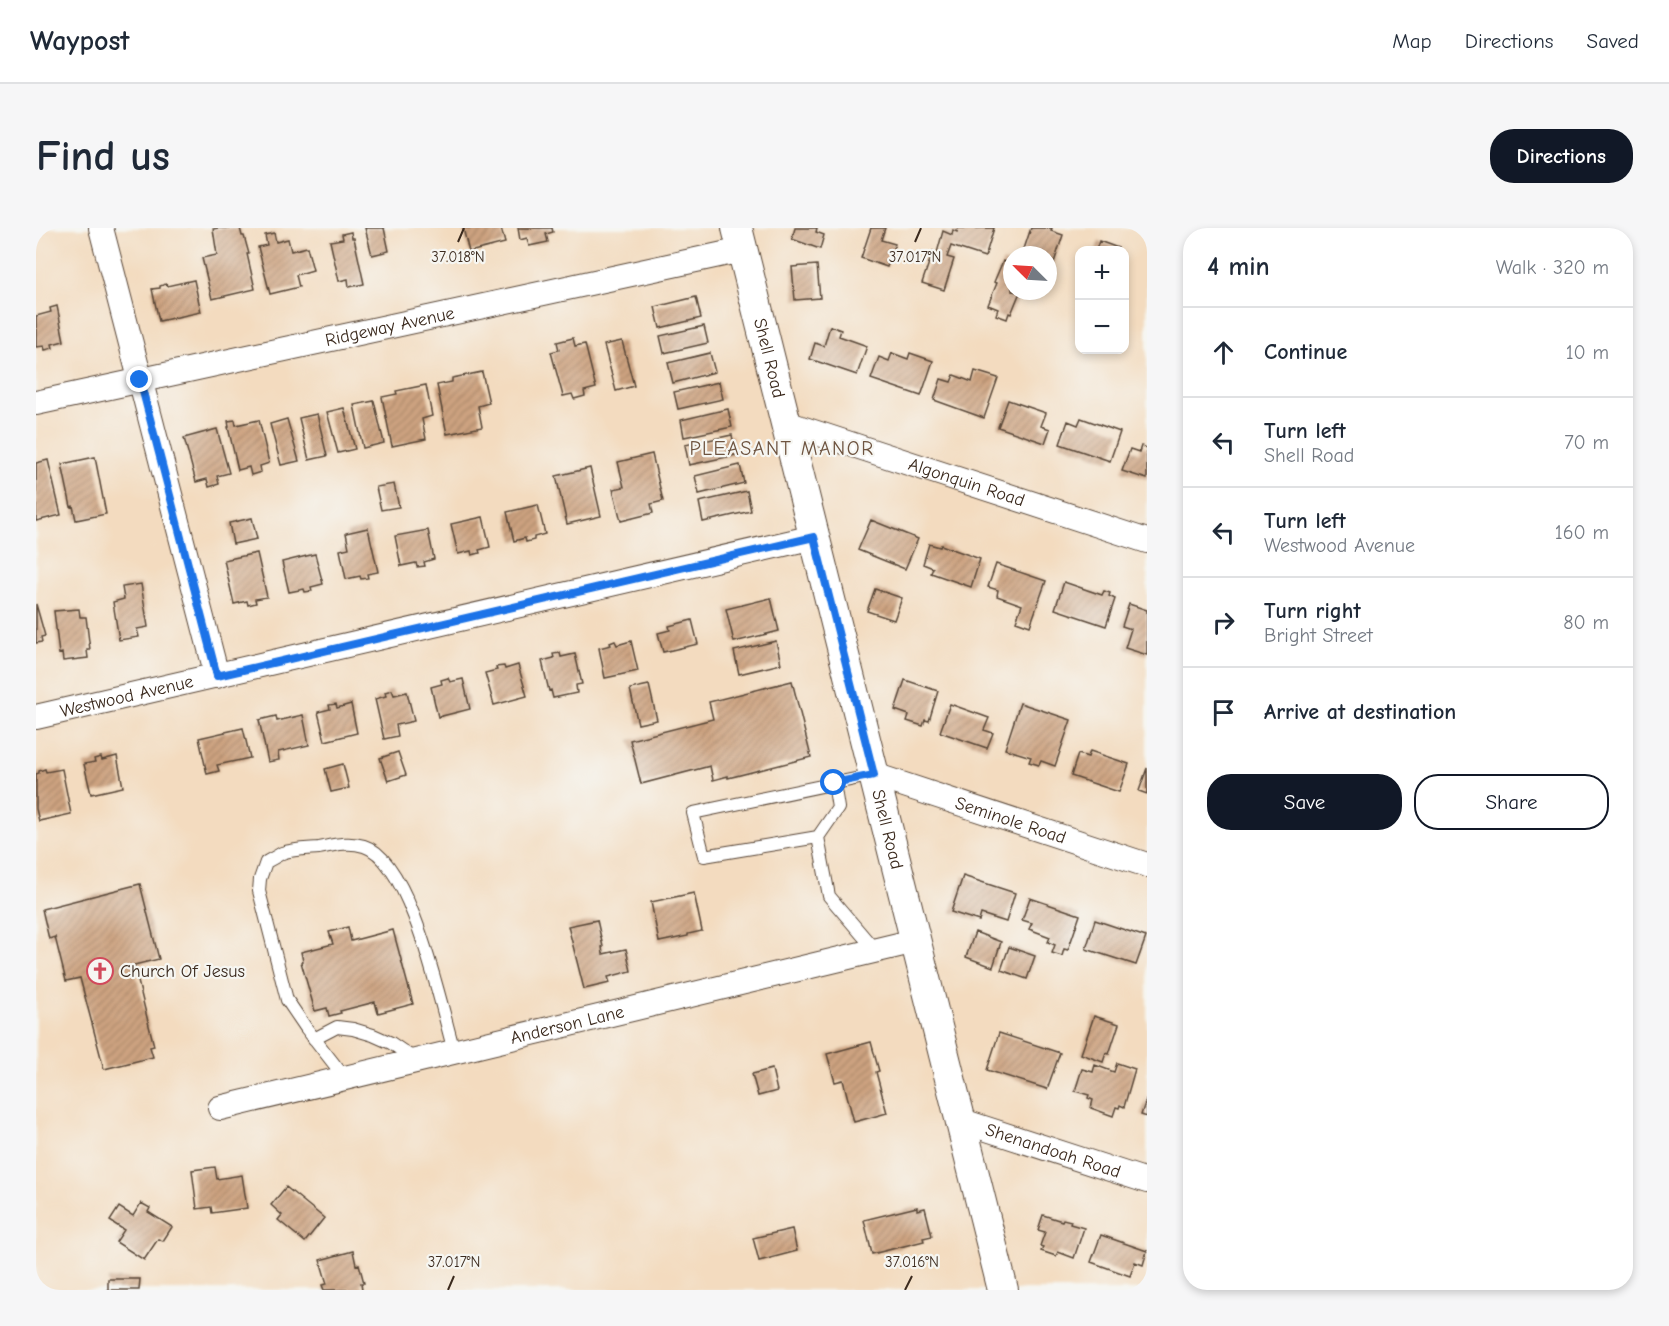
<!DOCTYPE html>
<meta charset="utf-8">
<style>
body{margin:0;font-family:"Comic Neue",sans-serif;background:#f6f6f7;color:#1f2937}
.controls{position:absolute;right:18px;top:18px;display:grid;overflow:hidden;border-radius:12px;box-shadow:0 3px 9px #0003}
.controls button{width:54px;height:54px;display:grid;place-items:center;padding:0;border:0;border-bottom:2px solid #e0e1e3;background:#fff;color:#1f2937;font:30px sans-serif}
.compass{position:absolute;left:967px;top:18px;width:54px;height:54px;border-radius:50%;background:#fff;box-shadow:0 3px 9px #0003;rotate:294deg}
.stop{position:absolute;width:18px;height:18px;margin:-14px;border:4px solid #1a73e8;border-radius:50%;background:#fff}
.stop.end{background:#1a73e8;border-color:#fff;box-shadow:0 2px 6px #0008}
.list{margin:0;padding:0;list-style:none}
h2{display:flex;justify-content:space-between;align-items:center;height:78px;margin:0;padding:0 24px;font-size:26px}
h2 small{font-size:20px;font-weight:400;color:#747a83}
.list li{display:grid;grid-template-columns:39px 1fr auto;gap:18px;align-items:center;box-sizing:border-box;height:90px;padding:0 24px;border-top:2px solid #e0e1e3}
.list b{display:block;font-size:22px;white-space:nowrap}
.list p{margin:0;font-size:20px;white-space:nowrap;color:#747a83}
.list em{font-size:20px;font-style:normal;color:#747a83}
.actions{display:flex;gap:12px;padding:18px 24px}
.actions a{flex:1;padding:14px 0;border:2px solid #111827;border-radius:24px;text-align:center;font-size:21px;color:#111827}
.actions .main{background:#111827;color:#fff}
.icon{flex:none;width:33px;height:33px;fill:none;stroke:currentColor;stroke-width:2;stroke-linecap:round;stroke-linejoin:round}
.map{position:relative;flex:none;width:1111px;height:1062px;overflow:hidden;border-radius:24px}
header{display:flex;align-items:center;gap:36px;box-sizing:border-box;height:84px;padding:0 30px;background:#fff;border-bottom:2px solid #e0e1e3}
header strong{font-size:28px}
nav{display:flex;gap:33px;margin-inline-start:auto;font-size:21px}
.intro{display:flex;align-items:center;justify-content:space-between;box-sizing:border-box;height:144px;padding:0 36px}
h1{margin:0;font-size:42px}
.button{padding:15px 27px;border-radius:24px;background:#111827;color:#fff;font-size:21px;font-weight:700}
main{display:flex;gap:36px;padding:0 36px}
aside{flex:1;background:#fff;border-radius:24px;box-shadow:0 3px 9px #0003}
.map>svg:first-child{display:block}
.building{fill:url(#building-hatch)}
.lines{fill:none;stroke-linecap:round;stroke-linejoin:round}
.service-casing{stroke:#574536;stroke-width:14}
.minor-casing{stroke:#574536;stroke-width:26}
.tertiary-casing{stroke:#574536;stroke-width:32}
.service{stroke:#fff;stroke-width:12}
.minor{stroke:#fff;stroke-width:24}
.tertiary{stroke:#fff;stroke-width:30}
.route{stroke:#1a73e8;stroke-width:8}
.ticks{fill:none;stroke:#3b2a1e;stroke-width:2}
.labels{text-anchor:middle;stroke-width:4.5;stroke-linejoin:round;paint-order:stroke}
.street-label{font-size:18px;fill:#3b2a1e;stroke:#f6f6f2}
.poi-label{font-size:18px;fill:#3b2a1e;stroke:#f6f6f2;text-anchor:start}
.neighbourhood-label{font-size:20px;letter-spacing:1.5px;fill:#6e5440;stroke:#f6f6f2}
.ticks-label{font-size:15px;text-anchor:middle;fill:#3b2a1e;stroke:#f6f6f2;stroke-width:4.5;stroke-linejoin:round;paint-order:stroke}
</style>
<header>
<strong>Waypost</strong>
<nav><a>Map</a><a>Directions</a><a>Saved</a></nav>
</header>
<div class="intro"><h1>Find us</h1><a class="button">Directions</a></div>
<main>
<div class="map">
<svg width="1111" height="1062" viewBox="0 0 1111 1062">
<defs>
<pattern id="building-hatch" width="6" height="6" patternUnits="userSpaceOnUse" patternTransform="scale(1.5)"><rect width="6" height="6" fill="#cda380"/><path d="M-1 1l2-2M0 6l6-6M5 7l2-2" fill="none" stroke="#a88568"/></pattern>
</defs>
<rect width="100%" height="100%" fill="#f6f6f2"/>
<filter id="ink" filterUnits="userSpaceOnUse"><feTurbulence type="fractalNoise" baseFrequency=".0167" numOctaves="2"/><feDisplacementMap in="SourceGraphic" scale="12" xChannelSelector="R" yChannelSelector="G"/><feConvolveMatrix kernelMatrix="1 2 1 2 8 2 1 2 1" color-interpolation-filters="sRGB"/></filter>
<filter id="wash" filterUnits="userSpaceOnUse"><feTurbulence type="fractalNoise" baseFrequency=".008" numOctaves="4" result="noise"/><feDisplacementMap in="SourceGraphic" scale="24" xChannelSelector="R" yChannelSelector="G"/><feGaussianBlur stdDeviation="1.35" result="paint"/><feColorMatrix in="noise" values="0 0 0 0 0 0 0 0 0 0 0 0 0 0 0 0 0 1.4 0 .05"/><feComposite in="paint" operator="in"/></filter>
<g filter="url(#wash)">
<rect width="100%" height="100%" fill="#f3dbbf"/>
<g id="blocks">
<path class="building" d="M182,0H204L206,8H208L213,26H211L219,61L176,71L166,30L181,27L177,1Z
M329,0H348L353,23L336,27Z
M427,0H465L469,15L433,24Z
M482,0H516L517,4L510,6L512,14L493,18L491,10L484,12Z
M759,0H781L780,4L788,7L784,21L756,11Z
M835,0H849L845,12L859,16L851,39L825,30Z
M922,0H958L949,29L915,18L911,29L918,31L908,62L886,55L897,23L901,25L907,3L916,7L917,2L921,4Z
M995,0H1016L1015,3L1027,7L1012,53V27H986Z
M315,4L316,10H318L328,56L313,59L312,51L303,53L294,13L307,11L306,6Z
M238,5L240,14L252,11L255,23L271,19L277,42L260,47L263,59L234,66L222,19L231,17L229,7Z
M1063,13L1082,20L1081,22H1060Z
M967,33L976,37V63L984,64L975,86L973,85L971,91L960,87L962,81L952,77L961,55L958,54Z
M781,37L784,70L759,72L756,39Z
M158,52L165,84L123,93L116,61L124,60V58L130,56L131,58Z
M660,69L665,90L624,100L619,79Z
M21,78L28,113L16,116L17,120L9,122L8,118L0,119V88L15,84L14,80Z
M668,98L672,115L628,125L624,108Z
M794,98L805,102L803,108L831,118L821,147L774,131L779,115L788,118Z
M537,110L539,118L549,116L560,160L548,163L549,168L538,171L536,166L527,168L515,124L523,122L521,114Z
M586,113L598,158L580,163L568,117Z
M674,125L679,144L637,155L632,135Z
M856,125L872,131L874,125L897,133L885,168L835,151L843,129L853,133Z
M939,143L962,150L948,190L898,172L905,151L915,154L918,147L936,154Z
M446,144L453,175L442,178L446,199L411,206L401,157L416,154V150Z
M683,154L687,171L642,181L638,164Z
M390,157L396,188L386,191L390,211L356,218L346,169L361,166L360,163Z
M972,172L1010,185L1005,198L1014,201L1009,215L962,199Z
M338,173L348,215L327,220L318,177Z
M308,180L319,221L302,225L291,184Z
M692,181L696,199L648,209L645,192Z
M281,186L291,228L273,232L263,190Z
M1045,190L1084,204L1074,233L1024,216L1032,193L1042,197Z
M251,191L263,233L245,237L234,196Z
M199,192L200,197L223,192L233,235L224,238L225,244L215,247L213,239L202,242L192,199H193L192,193Z
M181,201L193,245L181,248L183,256L173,259L171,251L160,254L148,210Z
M696,207L700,227L653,237L649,217Z
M1105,218L1111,220V251L1086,243L1094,221L1103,224Z
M616,226L627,273L615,276L617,285L585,293L577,261L588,259L582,234Z
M59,229L70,286L40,292L37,278L35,279L26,236Z
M12,232L25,287L0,293V235Z
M704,237L708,255L663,266L659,248Z
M554,240L565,288L531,296L520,248Z
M358,256L363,279L345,282L340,259Z
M711,263L715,283L667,294L663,274Z
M502,277L509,306L498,309V312L490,314L489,310L478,313L471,284Z
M447,289L454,319L443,322L444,325L436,327L435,323L422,326L415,296Z
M216,290L221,311L197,316L193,295Z
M835,292L882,311L869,341L822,322Z
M332,300L342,344L331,346L332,350L325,351L324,348L310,351L304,322L313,320L310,305Z
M392,302L398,331L388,334L389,338L381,339L380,335L365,338L359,308Z
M893,316L904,319L905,317L944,331L935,359L895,345L897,340L887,336Z
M221,325L231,369L219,371L220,375L212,377L211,373L198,376L188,332Z
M279,326L287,356L275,359L276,363L269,364L268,361L253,364L246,334Z
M960,336L1010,353L994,398L980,393L986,377L961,368L962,362L952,359Z
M1028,354L1066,367L1068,363L1074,365L1073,368L1079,371L1070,398L1019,381Z
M105,356L112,399L101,401L103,409L83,412L77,374L88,371L86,359Z
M839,361L866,370L858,392L831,383Z
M735,370L743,403L698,414L690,381Z
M0,376L9,408L5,409L6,414L0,415Z
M1093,376L1111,382V427L1089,420L1095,401L1086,398Z
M43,381L44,389H50L54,422H51L52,430L27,433L26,425L23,426L18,383Z
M656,392L662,416L627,424L622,405L634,402L633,398Z
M579,413L581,417L595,413L602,443L569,450L563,420L575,417L574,415Z
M740,413L745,436L703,446L698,423Z
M524,425L525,429L539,426L546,456L540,457L541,465L517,470L515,462L513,463L506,433L518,430L517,426Z
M482,437L491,468L458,477L449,445L461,442L460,439L468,438L469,441Z
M412,450L414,454L427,451L434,481L402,489L395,459L406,456L405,452Z
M869,452L902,463L893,493L889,492L887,498L871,493L873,487L859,482Z
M756,453L775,529L692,550V548L677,552L674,538L605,556L594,512L677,491L673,474Z
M613,457L621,492L602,496L594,461Z
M356,462L358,467L371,464L378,493L360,497L362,508L348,511L339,471L350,468L349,464Z
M984,475L1035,492L1019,538L1005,533L1003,537L993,534L995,529L969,521Z
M300,476L301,480L315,476L321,505L289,513L282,484L294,481L293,477Z
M914,476L953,490L948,502L957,505L951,520L904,504Z
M267,487L273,517L242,524L243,532L232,534L223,492L240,488L241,493Z
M207,500L214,530L181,537L183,543L171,546L163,510Z
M1054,523L1093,536L1083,564L1035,548L1042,526L1052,529Z
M362,524L370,547L352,553L344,530Z
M81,528L87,559L55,566L48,536L59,534L58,531L65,529L66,532Z
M307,536L313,560L295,564L289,541Z
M1111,540V566L1103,563Z
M9,541L10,544L26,541L35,586L3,593L0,581V546L3,545V543Z
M927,648L979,665L970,694L945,686L943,693L915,684Z
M104,656L123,731L98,737L118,818L114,819L117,829L68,841L44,750L30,753L19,709L13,711L6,681Z
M658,665L666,703L652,706V708L623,714L615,674Z
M994,670L1044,687L1032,722L1028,721L1026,728L1016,725L1019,717L1012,714L1014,709L993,701L996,695L986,692Z
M561,692L567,719H566L567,726L590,721L595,743L572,749L574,755L548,761L532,698Z
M1059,692L1110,709L1100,737L1050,721Z
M312,699L315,713L357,702L377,776L342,785L339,774L304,783L305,785L293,788L291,780L279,783L265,734L267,733L265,724L297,716L293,704Z
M939,704L965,714L957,739L930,729Z
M973,719L999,728L991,751L965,742Z
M1058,788L1083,796L1073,826L1070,825L1067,834L1045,826Z
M963,805L1024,825L1011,861L951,842Z
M835,814L843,843L840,844L851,885L818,894L807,852L799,854L791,826Z
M1081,835L1099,841L1088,879L1084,877L1083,880L1080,879L1077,888L1055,880L1057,872L1052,870L1053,867L1039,863L1046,841L1057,844L1059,837L1078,844Z
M736,841L741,863L722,868L716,846Z
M1111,869V889L1105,887Z
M179,939L181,951L206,947L211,980L176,985L175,979L161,981L156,942Z
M250,959L288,990L269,1014L242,992L246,987L235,977Z
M105,975L114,980L112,984L136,999L127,1013L122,1011L108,1032L80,1014L88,1002L74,993L83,979L97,988Z
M881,979V982L889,980L896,1008L887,1010L888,1013L836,1026L828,992Z
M1007,987L1026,993L1027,991L1035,993L1034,996L1048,1000L1038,1030L1022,1024L1020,1028L1005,1023L1007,1019L1004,1018L1009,1004L1002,1002Z
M756,1001L761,1023L723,1033L717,1010Z
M1065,1007L1111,1023L1107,1037L1099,1034L1094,1048L1055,1034Z
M317,1023L320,1037L323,1036L328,1055H325L326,1062H288L286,1057L291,1056L284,1032Z
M72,1051H104L103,1062H72Z"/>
</g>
</g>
<g filter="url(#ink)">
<use href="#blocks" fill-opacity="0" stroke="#574536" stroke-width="1.5"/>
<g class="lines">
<defs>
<path id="service" d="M798,555L802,580L782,609L668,628L657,585L838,547
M782,609L793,668L839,722
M278,811L301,799L317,801L337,807L355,815L380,832
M309,850L270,800L251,772L223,663L224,651L230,634C236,631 241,628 246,625C257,621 271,621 283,620C298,617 313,613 328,618C375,632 405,779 418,823"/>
<g id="minor">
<path d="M65,0L181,448"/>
<path id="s1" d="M0,175L706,22"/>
<path id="s2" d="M750,195L1111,313"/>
<path id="s3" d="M0,489L778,309"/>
<path id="s4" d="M838,547L1111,637"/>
<path id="s5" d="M184,880L879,713"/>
<path id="s6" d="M923,892L1111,953"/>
</g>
<g id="tertiary">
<path id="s7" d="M701,0L967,1062"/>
</g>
</defs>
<use href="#service" class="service-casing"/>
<use href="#minor" class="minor-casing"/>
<use href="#tertiary" class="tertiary-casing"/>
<use href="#service" class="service"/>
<use href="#minor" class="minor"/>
<use href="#tertiary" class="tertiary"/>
</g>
</g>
<g class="lines" filter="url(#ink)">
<path class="route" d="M104,152L181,448L778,309L838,547L798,555"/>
</g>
<path class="ticks" d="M422,14L428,0M879,14L885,0M412,1062L418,1048M869,1062L876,1048"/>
<defs>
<symbol id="church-ring" viewBox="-11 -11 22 22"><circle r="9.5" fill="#f6f6f2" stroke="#d1495b" stroke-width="1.5"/><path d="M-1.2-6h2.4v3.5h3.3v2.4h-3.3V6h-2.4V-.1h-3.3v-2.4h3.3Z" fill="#d1495b"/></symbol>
</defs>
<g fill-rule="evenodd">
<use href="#church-ring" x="49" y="728" width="30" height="30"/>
</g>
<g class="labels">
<g class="street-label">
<text dy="6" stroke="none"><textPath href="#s1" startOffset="362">Ridgeway Avenue</textPath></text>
<text dy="6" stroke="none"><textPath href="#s7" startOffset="134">Shell Road</textPath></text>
<text dy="6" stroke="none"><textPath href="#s2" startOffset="190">Algonquin Road</textPath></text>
<text dy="6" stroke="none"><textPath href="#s3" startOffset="93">Westwood Avenue</textPath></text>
<text dy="6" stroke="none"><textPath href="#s4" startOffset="144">Seminole Road</textPath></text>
<text dy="6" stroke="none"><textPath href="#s7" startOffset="620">Shell Road</textPath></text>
<text dy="6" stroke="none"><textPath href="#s5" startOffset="357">Anderson Lane</textPath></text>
<text dy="6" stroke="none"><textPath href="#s6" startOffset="99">Shenandoah Road</textPath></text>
</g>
<g class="poi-label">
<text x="84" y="749">Church Of Jesus</text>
</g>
<g class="neighbourhood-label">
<text x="746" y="227">PLEASANT MANOR</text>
</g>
</g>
<g class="ticks-label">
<text x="879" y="34">37.017°N</text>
<text x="422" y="34">37.018°N</text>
<text x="418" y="1039">37.017°N</text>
<text x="876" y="1039">37.016°N</text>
</g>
</svg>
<div class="controls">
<button>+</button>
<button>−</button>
</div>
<svg class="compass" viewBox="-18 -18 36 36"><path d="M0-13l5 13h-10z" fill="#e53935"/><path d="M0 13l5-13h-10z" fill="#747a83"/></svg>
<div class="stop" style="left:798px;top:555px"></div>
<div class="stop end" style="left:104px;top:152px"></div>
</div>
<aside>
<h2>4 min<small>Walk · 320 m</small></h2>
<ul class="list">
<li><svg class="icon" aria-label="ahead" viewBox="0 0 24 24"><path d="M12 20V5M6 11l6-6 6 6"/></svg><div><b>Continue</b></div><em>10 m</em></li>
<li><svg class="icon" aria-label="left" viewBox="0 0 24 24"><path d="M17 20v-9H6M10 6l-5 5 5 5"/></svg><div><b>Turn left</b><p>Shell Road</p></div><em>70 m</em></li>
<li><svg class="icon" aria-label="left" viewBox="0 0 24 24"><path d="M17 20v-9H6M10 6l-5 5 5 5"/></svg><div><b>Turn left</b><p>Westwood Avenue</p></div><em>160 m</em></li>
<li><svg class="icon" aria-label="right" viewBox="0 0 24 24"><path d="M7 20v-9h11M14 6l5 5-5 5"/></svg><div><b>Turn right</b><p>Bright Street</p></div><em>80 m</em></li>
<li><svg class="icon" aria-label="arrive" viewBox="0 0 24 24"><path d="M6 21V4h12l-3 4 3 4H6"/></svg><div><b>Arrive at destination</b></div></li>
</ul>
<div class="actions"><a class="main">Save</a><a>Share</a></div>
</aside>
</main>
